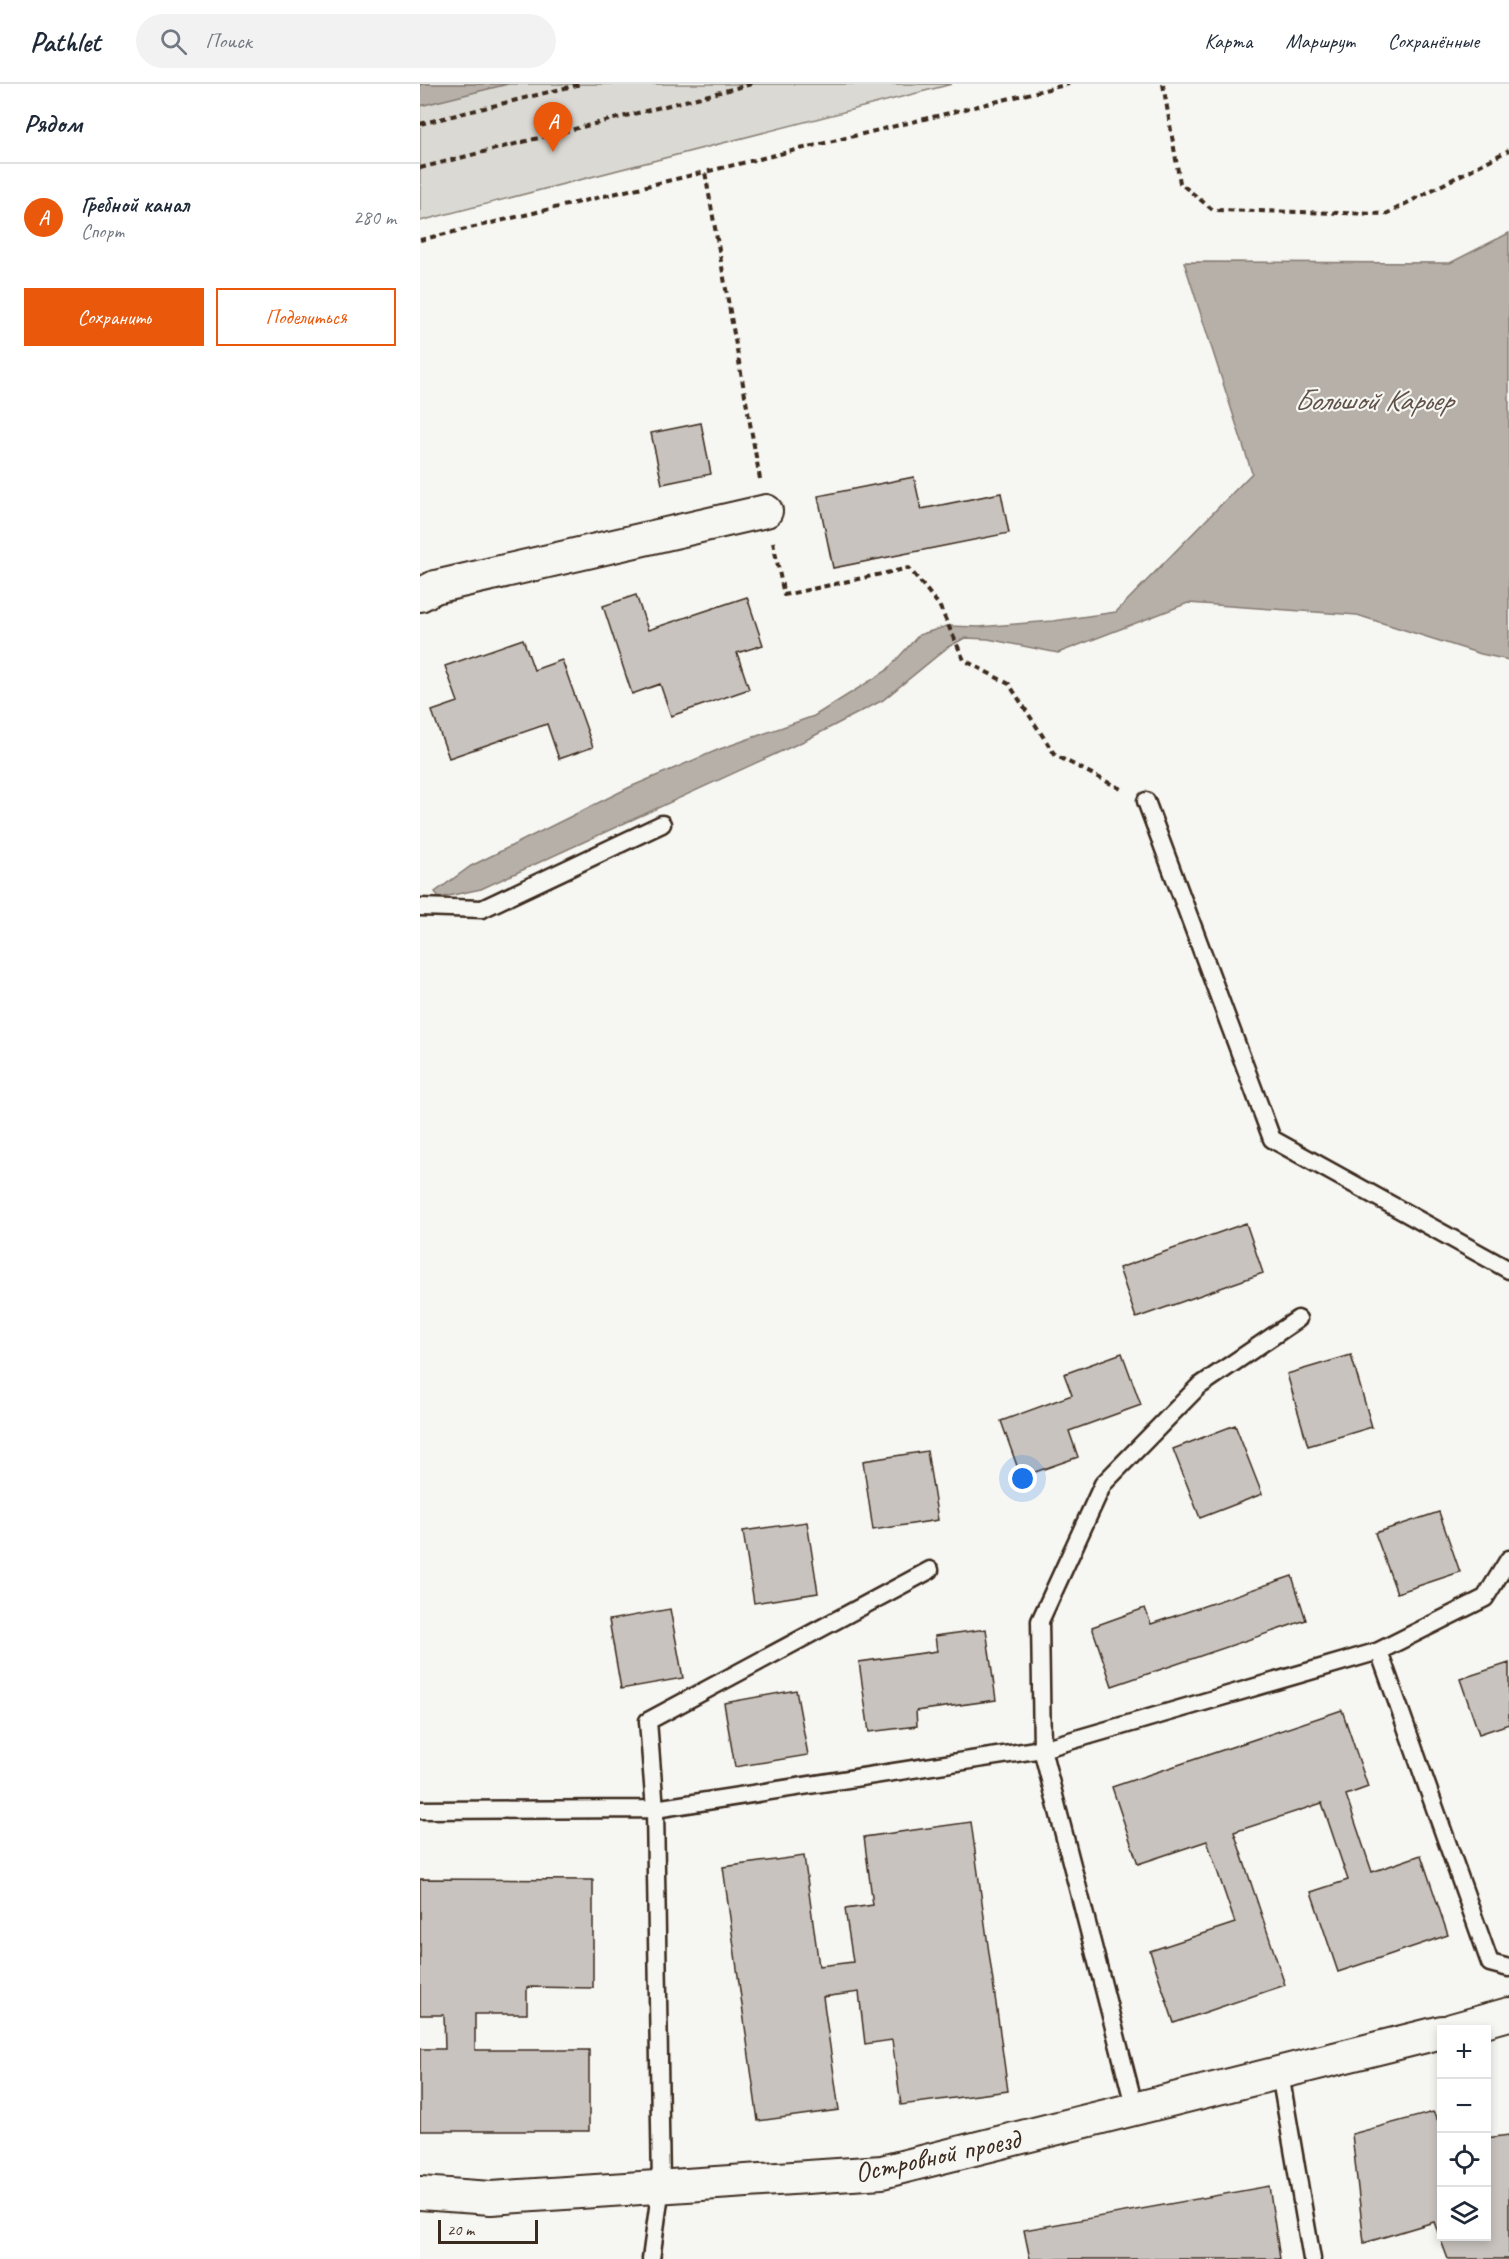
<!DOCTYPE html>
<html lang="ru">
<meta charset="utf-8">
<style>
body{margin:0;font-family:Caveat,sans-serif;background:#f2f2f3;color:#1f2937}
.controls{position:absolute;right:18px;bottom:18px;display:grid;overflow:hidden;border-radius:0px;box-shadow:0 3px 9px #0003}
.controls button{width:54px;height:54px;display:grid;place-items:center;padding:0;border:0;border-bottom:2px solid #e0e1e3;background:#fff;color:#1f2937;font:30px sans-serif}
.scale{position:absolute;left:18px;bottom:15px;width:100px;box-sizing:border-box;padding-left:6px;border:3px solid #3b2a1e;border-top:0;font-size:16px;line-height:21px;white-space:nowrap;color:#3b2a1e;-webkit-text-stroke:4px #f6f6f2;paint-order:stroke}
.you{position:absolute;left:603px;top:1395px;width:21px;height:21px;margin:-15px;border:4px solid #fff;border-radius:50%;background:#1a73e8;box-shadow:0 0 0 9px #1a73e833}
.badge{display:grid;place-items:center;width:39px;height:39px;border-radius:50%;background:#ea580c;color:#fff;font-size:20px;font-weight:700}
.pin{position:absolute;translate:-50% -50px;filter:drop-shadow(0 2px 3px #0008)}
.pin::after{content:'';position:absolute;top:32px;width:21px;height:18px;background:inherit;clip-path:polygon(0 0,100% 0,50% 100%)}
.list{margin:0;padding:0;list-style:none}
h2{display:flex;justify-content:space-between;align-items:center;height:78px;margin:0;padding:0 24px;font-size:26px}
h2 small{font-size:20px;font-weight:400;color:#747a83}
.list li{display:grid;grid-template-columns:39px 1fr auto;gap:18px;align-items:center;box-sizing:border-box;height:108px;padding:0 24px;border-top:2px solid #e0e1e3}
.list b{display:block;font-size:22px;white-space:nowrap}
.list p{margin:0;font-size:20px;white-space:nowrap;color:#747a83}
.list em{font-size:20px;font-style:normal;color:#747a83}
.actions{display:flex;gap:12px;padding:18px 24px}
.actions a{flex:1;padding:14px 0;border:2px solid #ea580c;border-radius:0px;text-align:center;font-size:21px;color:#ea580c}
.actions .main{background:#ea580c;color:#fff}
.icon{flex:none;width:33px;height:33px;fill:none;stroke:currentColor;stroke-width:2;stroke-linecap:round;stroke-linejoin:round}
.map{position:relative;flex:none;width:1089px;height:2175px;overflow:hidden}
header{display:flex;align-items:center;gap:36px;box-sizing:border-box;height:84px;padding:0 30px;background:#fff;border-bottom:2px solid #e0e1e3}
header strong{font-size:28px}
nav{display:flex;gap:33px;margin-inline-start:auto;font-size:21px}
.search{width:420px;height:54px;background:#f2f2f3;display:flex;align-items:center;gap:15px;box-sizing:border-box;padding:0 21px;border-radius:33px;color:#747a83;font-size:22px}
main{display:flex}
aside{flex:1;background:#fff}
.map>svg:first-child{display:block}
.green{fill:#dad9d3;stroke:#8a8278;stroke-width:1.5}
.water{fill:#b6b0a9;stroke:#857a71;stroke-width:1.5}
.building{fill:#c8c3be;stroke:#3b2a1e;stroke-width:1.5}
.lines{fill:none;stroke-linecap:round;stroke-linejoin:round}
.lane-casing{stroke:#3b2a1e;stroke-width:21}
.street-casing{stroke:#3b2a1e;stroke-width:36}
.path{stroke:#3b2a1e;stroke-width:4;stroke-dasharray:6 4.5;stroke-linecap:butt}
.lane{stroke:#f6f6f2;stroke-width:16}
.street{stroke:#f6f6f2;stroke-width:32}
.labels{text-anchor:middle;stroke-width:4.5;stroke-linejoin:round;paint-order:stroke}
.street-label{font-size:28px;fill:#3b2a1e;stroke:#f6f6f2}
.water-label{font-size:30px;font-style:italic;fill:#605248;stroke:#f6f6f2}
</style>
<header>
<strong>Pathlet</strong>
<div class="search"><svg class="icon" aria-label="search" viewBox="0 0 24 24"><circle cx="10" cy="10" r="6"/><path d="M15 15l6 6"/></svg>Поиск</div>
<nav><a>Карта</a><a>Маршрут</a><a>Сохранённые</a></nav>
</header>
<main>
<aside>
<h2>Рядом<small></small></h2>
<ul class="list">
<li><span class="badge">A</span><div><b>Гребной канал</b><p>Спорт</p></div><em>280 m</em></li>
</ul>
<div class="actions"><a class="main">Сохранить</a><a>Поделиться</a></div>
</aside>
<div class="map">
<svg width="1089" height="2175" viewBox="0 0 1089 2175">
<rect width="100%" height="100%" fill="#f6f6f2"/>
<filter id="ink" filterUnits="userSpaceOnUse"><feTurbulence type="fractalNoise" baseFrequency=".0167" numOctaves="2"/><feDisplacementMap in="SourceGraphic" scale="12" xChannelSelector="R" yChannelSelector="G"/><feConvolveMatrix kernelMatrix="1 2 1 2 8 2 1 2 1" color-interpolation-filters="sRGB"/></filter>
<g filter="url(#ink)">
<path class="green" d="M0,0H532L0,137Z"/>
<path class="water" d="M0,0H88L0,22Z
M1089,149V576L1061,570L937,531L768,519L638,569L568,555L545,554L528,563L463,616L386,656L61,805L19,814L15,808L51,782L210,703L300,665L394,632L466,587L499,551L527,542L559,543L633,537L696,528L832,389L764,178L1030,179Z"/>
<path class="building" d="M281,339L291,390L242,400L231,349Z
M494,393L501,425L581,409L589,449L413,484L398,412Z
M216,511L228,546L327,513L343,561L317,569L329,605L251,632L240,600L212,610L183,522Z
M103,555L114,586L142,576L173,663L139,675L127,640L29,674L12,627L38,618L25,582Z
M826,1139L843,1189L716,1234L699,1184Z
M702,1269L721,1321L649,1347L658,1373L601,1393L581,1337L652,1311L644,1290Z
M931,1271L952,1343L888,1362L867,1290Z
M815,1341L842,1410L780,1434L753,1365Z
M507,1367L518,1436L453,1446L443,1377Z
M1019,1428L1040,1488L977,1509L955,1449Z
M387,1438L398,1509L334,1519L323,1447Z
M872,1492L886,1536L692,1602L672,1543L725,1524L731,1540Z
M250,1525L263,1594L201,1605L189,1536Z
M566,1545L576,1616L496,1627L497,1642L449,1648L439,1578L517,1567L515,1552Z
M1089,1579V1640L1059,1650L1040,1595Z
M376,1606L388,1671L315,1683L304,1619Z
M922,1626L948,1703L926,1711L952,1788L1001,1771L1028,1851L918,1888L891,1808L928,1796L902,1719L814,1748L865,1901L754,1939L730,1867L815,1839L787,1757L718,1780L692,1703Z
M551,1738L588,2007L481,2021L472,1956L445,1960L439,1908L403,1913L419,2026L338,2037L303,1783L384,1772L399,1882L433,1878L425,1825L453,1821L444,1753Z
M0,1795L173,1796V1904L107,1903V1930H55V1966H169V2047H0V1965H25L24,1931H0Z
M1013,2028L1022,2043V2152H1066V2054L1089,2051V2175H1028L1014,2138L944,2159L932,2050Z
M1013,2028L1022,2043V2152H1066V2054L1089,2051V2175H1028L1014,2138L944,2159L932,2050Z
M849,2102L860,2175H610L604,2146Z"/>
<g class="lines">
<defs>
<path id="lane" d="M726,717L852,1055L1089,1186
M0,823L62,825L242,740
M959,1567L1065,1514L1089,1475
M0,1726L235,1725L622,1665L959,1567L1070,1879L1089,1884
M860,1990L892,2175
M715,2025L622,1665L620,1537L683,1400L778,1303L878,1235
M231,2175L241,2102L235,1725L228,1637L510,1486"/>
<path id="street" d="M0,511L15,503L346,427
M1032,1946L1089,1930
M0,2109L71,2114L462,2088L1022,1948"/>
</defs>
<use href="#lane" class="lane-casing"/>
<use href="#street" class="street-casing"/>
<path class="path" d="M743,0L760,99L793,126L966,130L1089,66
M0,40L161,0
M0,84L332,0
M0,156L285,88
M340,395L285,88L649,0
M353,458L364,511L489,484L519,521L544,576L589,600L635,671L703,706"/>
<use href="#lane" class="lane"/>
<use href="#street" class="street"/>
</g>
</g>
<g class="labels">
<g class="street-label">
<text transform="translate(517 2071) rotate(-12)" y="10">Островной проезд</text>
</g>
<g class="water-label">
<text x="953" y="326">Большой Карьер</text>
</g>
</g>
</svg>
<div class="controls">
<button>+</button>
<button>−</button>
<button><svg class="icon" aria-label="locate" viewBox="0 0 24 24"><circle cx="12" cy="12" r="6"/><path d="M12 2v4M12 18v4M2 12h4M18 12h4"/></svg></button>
<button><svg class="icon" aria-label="layers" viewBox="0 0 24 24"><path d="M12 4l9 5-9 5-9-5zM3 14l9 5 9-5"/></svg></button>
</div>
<div class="scale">20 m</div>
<div class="you"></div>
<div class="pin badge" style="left:133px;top:68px">A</div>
</div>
</main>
